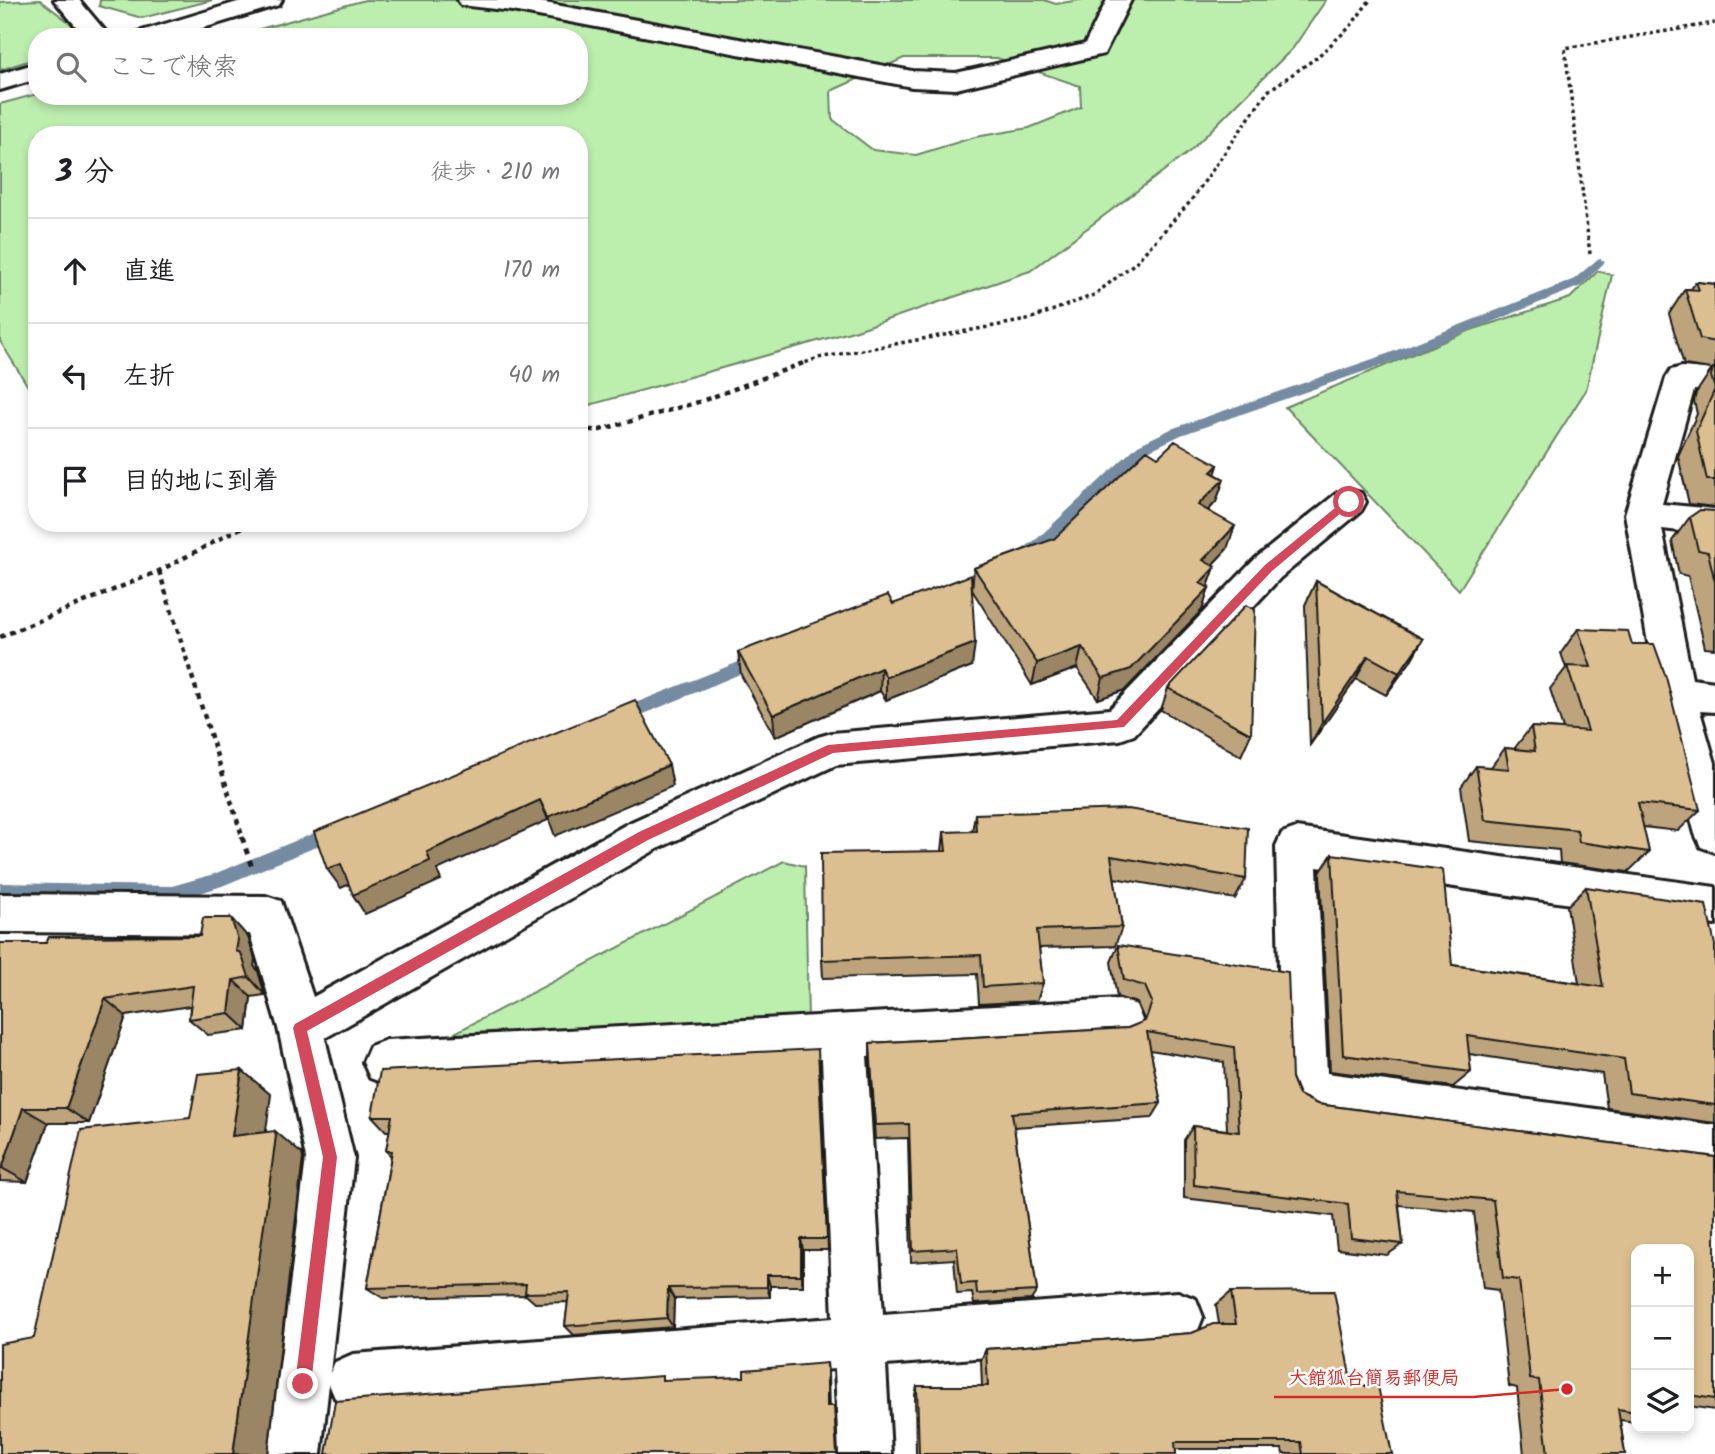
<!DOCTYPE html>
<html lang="ja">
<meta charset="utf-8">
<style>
body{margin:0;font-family:Kalam,"Klee One",sans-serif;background:#f2f2f2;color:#202124}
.controls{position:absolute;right:21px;bottom:21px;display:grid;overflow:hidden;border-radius:14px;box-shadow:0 4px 10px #0003}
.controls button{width:63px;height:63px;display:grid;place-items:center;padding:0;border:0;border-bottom:2px solid #e0e0e0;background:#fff;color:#202124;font:35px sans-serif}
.stop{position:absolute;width:21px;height:21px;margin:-16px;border:5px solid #d1495b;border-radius:50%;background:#fff}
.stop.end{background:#d1495b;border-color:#fff;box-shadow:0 2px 7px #0008}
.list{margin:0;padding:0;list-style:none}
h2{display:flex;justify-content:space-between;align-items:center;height:91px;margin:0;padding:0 28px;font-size:30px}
h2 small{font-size:23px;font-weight:400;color:#757577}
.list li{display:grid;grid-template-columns:46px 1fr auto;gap:21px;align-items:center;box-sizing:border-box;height:105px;padding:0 28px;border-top:2px solid #e0e0e0}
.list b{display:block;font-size:26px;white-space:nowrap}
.list em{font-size:23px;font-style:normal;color:#757577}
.icon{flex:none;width:38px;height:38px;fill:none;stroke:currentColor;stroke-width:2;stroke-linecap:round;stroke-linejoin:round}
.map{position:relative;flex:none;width:1715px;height:1454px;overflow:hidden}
.search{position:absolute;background:#fff;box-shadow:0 4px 10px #0003;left:28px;top:28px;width:560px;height:77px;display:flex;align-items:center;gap:18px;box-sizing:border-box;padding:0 24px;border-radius:28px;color:#757577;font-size:26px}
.panel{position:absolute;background:#fff;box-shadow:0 4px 10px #0003;left:28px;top:126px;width:560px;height:406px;border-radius:28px}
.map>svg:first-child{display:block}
.green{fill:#bceeae;stroke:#6c8565;stroke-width:2;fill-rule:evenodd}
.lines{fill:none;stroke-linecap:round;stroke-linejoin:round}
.stream{fill:#758ba1;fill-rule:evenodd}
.street-casing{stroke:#1c1c1c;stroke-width:6}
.path-far2{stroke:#1c1c1c;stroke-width:3.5;stroke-dasharray:3.5 3.5;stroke-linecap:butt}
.path-far1{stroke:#1c1c1c;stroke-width:4.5;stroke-dasharray:5 5;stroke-linecap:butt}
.path{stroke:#1c1c1c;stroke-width:5;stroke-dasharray:6 6;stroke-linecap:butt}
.street{fill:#fff;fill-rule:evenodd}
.wall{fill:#bda47c;stroke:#1c1c1c;stroke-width:2}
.shaded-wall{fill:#9a8665;stroke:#1c1c1c;stroke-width:2}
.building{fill:#dcbf90;stroke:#1c1c1c;stroke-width:2}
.route{fill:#d1495b}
.leader{fill:none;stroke:#d62828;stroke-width:2.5}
.callout-dot{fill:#d62828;stroke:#fff;stroke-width:2.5}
.callout-label{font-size:19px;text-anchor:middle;font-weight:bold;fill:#d62828;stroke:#fff;stroke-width:5;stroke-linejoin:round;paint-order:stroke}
</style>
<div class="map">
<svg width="1715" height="1454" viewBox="0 0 1715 1454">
<rect width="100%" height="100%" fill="#fff"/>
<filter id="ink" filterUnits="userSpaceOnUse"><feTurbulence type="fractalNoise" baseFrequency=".0143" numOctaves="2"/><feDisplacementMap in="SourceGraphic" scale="14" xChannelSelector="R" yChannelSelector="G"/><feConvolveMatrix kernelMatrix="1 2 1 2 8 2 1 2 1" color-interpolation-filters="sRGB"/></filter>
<g filter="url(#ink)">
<path class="green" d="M40,0L78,29L72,37H37V58L0,70V2Z
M100,0H213L142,18L99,6Z
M365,0H1044L1056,4L1079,0H1326L1293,48L1189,152L1030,271L857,330L579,408V135H37V401L0,341V104L37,94V96H579V37H231ZM904,58H997L1080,86L1081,107L1029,128L975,137L916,155L873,150L832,119L831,91Z
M1598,271L1612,275L1586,390L1459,590L1285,407L1471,330L1570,298Z
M784,861L805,866L808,1022L428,1047Z"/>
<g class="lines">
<path class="stream" d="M1599,258L1605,262L1581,286L1397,360L1181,435L1148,451L1048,546L1020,561L1013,556L1038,538L1138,445L1171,429L1387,354L1573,280Z
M759,654L764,656L767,660L764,664L627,721H615L613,716L615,711Z
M334,825L340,827L342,832L340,837L222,886L172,902L0,899V883L172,886L214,874Z"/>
<defs>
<path id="street" d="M54,0H79L110,37H85Z
M244,0H282L279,5L174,37H135L138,32Z
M458,0H529L912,71L956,73L1085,44L1107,0H1131L1104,54L956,89L912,87L512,11L461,5Z
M37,63V79L0,90V74Z
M1682,367L1715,370V392L1694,390L1662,504L1715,509V535L1662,529L1692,679L1715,682V712L1700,711L1715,763V852L1701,847L1695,834L1657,693L1625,514L1666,378L1671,370Z
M1349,490L1361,493L1366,502L1361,511L1280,578L1134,735L1120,740L836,765L657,849L325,1038L354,1158L330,1373L335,1362L353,1354L833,1318L822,1059L386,1084L370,1078L363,1062L370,1046L386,1040L1120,999L1136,1005L1142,1020L1136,1035L1120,1041L867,1056L883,1314L1178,1292L1196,1299L1203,1317L1196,1335L1178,1342L886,1365L891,1454H839L835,1369L353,1406L335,1398L329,1384L321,1454H269L306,1158L278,1028L250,934L0,932V894L266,896L281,901L313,997L629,823L818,737L832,733L1110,709L1256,558L1337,493Z
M1296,828L1715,887V925L1317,867L1327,1073L1715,1125V1171L1305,1116L1289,1109L1282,1093L1276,846L1282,833Z"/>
</defs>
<use href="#street" class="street-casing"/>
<path class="path-far2" d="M1590,254L1565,48L1715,23
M799,365L818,358L1027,320L1094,295L1135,263L1190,202L1268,91L1316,58L1350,27L1370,0"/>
<path class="path-far1" d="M579,430H600L702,401L803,363
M159,571L243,839
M0,637L159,571L250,523"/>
<path class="path" d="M242,837L253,871"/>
<use href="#street" class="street"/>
</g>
<path class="wall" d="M1696,282L1715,284V507L1689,504L1678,456L1697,414L1694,401L1696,393L1712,369L1684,365L1669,314L1685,289H1691Z
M1158,457L1218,465L1215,474L1224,479L1216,502L1208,511L1227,549L1212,565L1215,567L1208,587L1209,588L1202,610L1125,690L1098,699L1077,668L1032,685L972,590L974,568L1054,539Z
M1715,511V649L1705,648L1688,576L1679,574L1672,541L1690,517Z
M1316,581L1423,639L1410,662L1386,695L1356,679L1310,745L1305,605Z
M893,604L972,666L886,700L880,691L775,737L741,675L738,652Z
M1578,629L1632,644L1700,810L1678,831L1643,827L1649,852L1628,872L1560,863L1559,850L1469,841L1461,787L1476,766L1491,767L1505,748L1514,749L1531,727L1563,729L1550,689L1566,668L1561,653Z
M1168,688L1251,734L1241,756L1161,710Z
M975,814L1246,879L1235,899L1114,878L1122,927L1115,946L1039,948L1043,983L1037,1001L979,1004L977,974L823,978L822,960L942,851L944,832H972Z
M1332,854L1452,965L1579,983L1567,906L1586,887L1715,945V1123L1607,1108L1602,1074L1469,1054L1471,1072L1453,1087L1330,1071L1320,873Z
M248,937L255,959L254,966L258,971L265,995L251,997L247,1030L208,1035L189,1019L190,1006L126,1016L89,1123H48L27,1182L0,1181V943H46Z
M1118,945L1292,1078L1299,1095L1317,1104L1715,1157V1410L1689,1406V1249H1636V1422L1620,1420L1625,1454H1524L1517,1388L1509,1386L1498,1290L1483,1288L1474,1212L1399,1205L1403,1244L1387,1255L1337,1249L1333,1216L1184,1198V1140L1193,1126L1227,1130L1224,1062L1150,1050L1161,1103L1152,1118L1014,1127L1037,1291L1031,1300L974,1304L972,1293L957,1294L954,1259L911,1262L908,1138L875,1139L870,1058V1043L1128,1028L1143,1022L1144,1019L1137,1003L1117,997L1111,962Z
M820,1065L828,1250H803V1286H770V1297L674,1299L673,1327L574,1335L565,1326L568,1302L535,1303L526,1295L383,1298L367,1288L391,1156L386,1151L390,1131H386L372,1116Z
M1231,1292L1352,1386L1392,1454H1283L1282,1449H1176V1454H916L915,1395L917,1386H982L981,1360L986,1349L1192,1333L1219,1324L1216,1305Z"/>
<path class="shaded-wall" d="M1218,465L1211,488V472Z
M1224,479L1216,502L1191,528L1198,505Z
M1235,526L1227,549L1195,583L1203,560Z
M1215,567L1207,589L1209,588L1202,610L1125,690L1098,699L1103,678L1200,583Z
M1423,639L1410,662L1386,695L1399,673Z
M975,643L972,666L886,700V677Z
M1082,647L1077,668L1032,685L1037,663Z
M1368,656L1356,679L1310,745L1322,723Z
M881,668L880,691L775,737L773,715Z
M669,765L673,786L555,836L548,817Z
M540,800L548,820L437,870L441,880L365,914L353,895L427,852Z
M341,864L354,882L341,888L327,869Z
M231,918L248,937L255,959L254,966L258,971L265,995L249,977L236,951Z
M233,980L251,997L247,1030L229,1013Z
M105,999L126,1016L89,1123L66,1108Z
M242,1070L271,1095L262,1159L232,1136Z
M23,1108L48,1123L27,1182L2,1168Z
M275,1131L302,1154L303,1158L268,1454H233Z
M801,1239L803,1250V1286L801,1275Z
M767,1275L770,1286V1297L767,1287Z
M668,1288L674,1299L673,1327L667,1318Z
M827,1363L828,1372L829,1413L827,1406Z"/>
<path class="building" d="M1696,282L1715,284V342L1700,339L1685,289L1699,290Z
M1713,368H1715V480H1707L1696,431L1715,389L1711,376Z
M1175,441L1218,465L1211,472L1224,479L1198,505L1235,526L1203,560L1215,567L1200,583L1209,588L1131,669L1103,678L1082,647L1037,663L974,568L1054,539L1147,450L1158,457Z
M1700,510L1715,511V582L1708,552L1698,550L1690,517Z
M971,575L975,643L886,677L881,668L773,715L738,652L888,595L893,604Z
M1316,581L1423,639L1399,673L1368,656L1322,723Z
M1246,605L1255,610L1251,734L1168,688Z
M1578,629L1628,631L1632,644H1654L1666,677L1700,810L1638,803L1649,852L1579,842L1577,830L1485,820L1476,766L1509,769L1505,748L1535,751L1531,727L1588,731L1567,666L1591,667Z
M635,700L669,765L548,817L540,800L427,852L430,861L353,895L341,864L327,869L314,832Z
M1128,809L1248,828L1246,879L1111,856L1122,927L1037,930L1043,983L983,987L981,955L822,960L821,853L946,851L944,832L976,831L975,814Z
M1332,854L1443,870L1452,965L1603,987L1586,887L1706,905L1715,945V1105L1629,1093L1624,1059L1467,1036L1471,1072L1343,1055Z
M203,918H231L238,940L236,951L241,953L249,977L233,980L229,1013L189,1019L193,986L105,999L66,1108H23L2,1168H0V943H46L49,937L200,936Z
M1118,945L1288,972L1292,1078L1299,1095L1317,1104L1715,1157V1399L1689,1395V1249H1636V1412L1618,1409L1625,1454H1548L1539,1380L1530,1379L1519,1280L1503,1278L1493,1200L1397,1191L1403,1244L1351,1238L1348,1204L1194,1185L1193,1126L1239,1132L1234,1047L1147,1032L1161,1103L1012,1113L1037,1291L977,1294L976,1283L961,1284L957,1248L913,1251L909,1124L875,1125L870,1043L1128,1028L1145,1021L1152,1002L1145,986L1124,980Z
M818,1049L827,1239H801V1275H767V1287L668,1288L667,1318L565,1326L569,1292L525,1293L526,1284L367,1288L392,1151H386L392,1116H372L380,1071Z
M242,1070L232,1136L275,1131L276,1136L233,1454H0V1344L34,1338L81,1130L190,1118L198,1074Z
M1334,1291L1352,1386H1378L1392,1454H1303L1301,1442H1175L1176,1454H919L917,1386H988L986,1349L1192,1333L1213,1324H1236L1231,1292Z
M827,1363V1406H834L837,1454H326L335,1401L662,1376V1380L744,1377V1370Z"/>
</g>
<path class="route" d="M1346,499L1354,502L1272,571L1124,727L833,753L648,840L307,1031L337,1157L311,1384L308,1389H298L295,1384L323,1157L293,1028L295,1024L639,832L828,745L1117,720L1265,565Z"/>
<path class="leader" d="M1567 1389L1473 1397H1274"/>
<circle class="callout-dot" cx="1567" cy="1389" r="7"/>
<g class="callout-label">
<text x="1374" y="1384">大館狐台簡易郵便局</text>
</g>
</svg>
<div class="controls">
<button>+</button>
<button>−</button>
<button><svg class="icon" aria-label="layers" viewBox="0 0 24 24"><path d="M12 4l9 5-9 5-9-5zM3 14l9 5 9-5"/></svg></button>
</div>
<div class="stop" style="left:1349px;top:502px"></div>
<div class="stop end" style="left:303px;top:1384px"></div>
<div class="search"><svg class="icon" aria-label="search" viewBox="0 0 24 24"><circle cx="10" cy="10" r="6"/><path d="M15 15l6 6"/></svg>ここで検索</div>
<section class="panel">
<h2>3 分<small>徒歩 · 210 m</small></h2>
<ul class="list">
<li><svg class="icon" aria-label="ahead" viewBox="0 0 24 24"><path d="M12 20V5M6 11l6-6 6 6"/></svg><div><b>直進</b></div><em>170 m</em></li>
<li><svg class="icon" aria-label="left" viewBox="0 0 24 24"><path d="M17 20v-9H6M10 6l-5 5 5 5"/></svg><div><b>左折</b></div><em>40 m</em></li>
<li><svg class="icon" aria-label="arrive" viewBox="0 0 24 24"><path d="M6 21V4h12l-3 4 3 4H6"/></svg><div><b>目的地に到着</b></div></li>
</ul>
</section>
</div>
